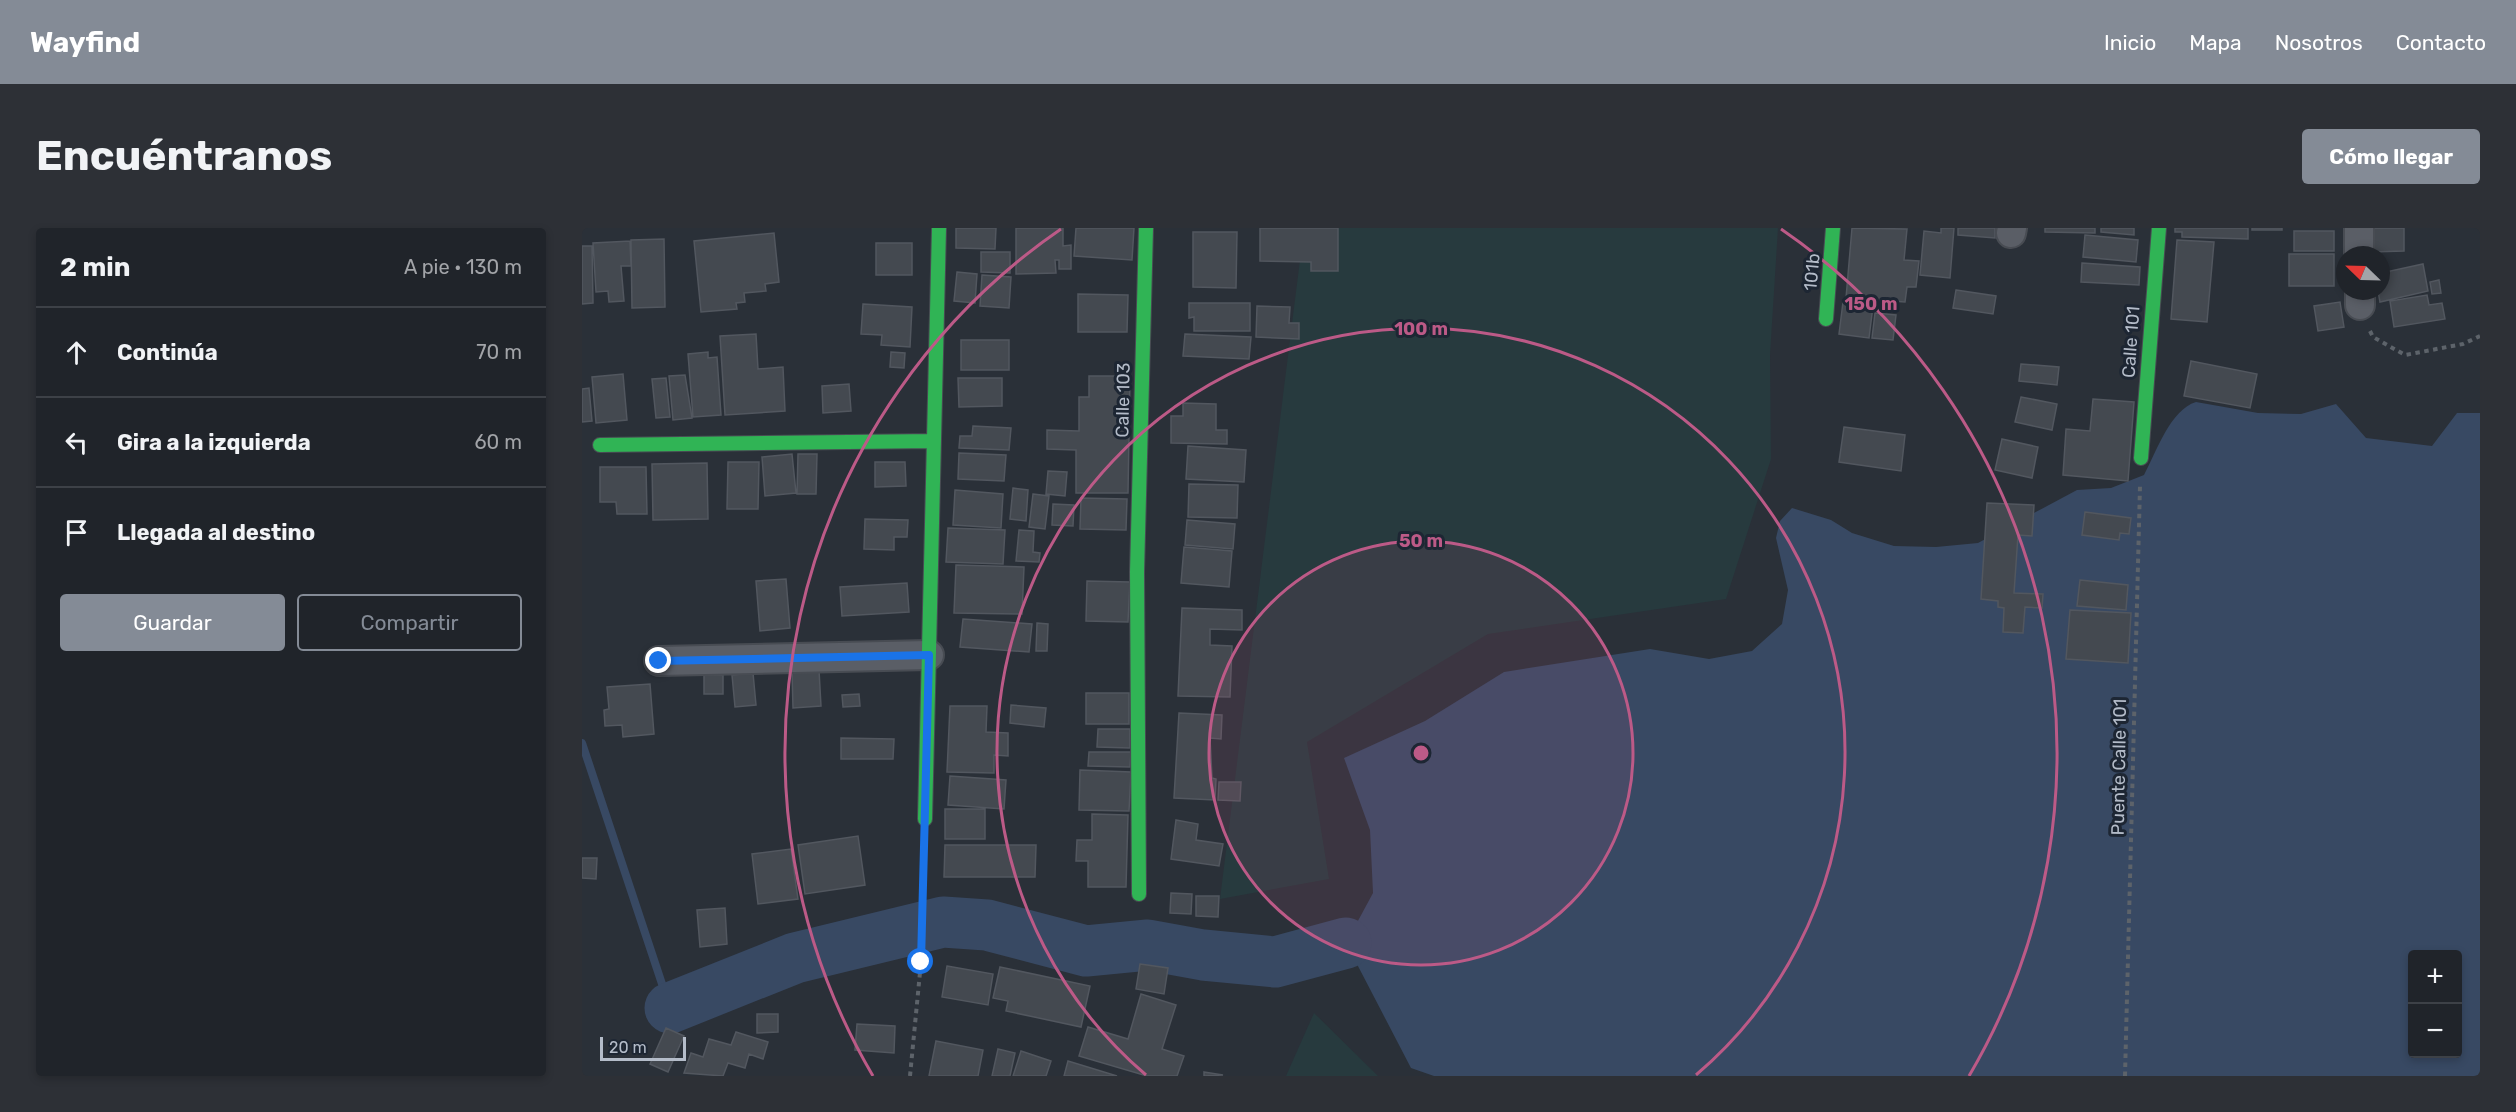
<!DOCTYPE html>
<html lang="es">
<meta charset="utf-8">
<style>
body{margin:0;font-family:Rubik,sans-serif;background:#2d3036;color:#f1f3f6}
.controls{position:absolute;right:18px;bottom:18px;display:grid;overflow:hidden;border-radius:6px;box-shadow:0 3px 9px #0003}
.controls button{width:54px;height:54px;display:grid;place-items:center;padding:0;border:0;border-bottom:2px solid #3d4147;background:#20242a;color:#f1f3f6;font:30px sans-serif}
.compass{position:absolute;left:1754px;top:18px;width:54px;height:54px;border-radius:50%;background:#20242a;box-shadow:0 3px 9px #0003;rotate:293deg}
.scale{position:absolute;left:18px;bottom:15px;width:86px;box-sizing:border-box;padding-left:6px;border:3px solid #b4bcc9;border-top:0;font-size:16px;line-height:21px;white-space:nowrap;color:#b4bcc9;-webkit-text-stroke:4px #1d2633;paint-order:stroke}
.stop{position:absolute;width:18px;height:18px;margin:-14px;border:4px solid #1a73e8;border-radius:50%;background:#fff}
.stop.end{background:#1a73e8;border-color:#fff;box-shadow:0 2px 6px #0008}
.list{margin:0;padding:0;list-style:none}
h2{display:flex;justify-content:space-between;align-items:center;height:78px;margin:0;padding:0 24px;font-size:26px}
h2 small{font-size:20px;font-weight:400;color:#a2a4a8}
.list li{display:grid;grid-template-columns:39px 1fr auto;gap:18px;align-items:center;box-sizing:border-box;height:90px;padding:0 24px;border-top:2px solid #3d4147}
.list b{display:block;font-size:22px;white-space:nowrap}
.list em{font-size:20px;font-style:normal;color:#a2a4a8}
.actions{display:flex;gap:12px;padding:18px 24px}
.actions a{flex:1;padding:14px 0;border:2px solid #848b96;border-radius:6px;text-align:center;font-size:21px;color:#848b96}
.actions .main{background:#848b96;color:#fff}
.icon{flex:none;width:33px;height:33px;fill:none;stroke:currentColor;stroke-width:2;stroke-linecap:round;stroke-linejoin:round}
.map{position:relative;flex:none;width:1898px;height:848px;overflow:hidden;border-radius:6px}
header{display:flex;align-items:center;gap:36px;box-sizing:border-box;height:84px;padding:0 30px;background:#848b96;color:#fff}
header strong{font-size:28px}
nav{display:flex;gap:33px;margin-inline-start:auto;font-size:21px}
.intro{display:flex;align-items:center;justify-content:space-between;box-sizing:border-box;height:144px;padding:0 36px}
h1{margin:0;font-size:42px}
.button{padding:15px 27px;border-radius:6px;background:#848b96;color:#fff;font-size:21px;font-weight:700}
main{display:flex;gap:36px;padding:0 36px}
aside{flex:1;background:#20242a;border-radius:6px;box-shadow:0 3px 9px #0003}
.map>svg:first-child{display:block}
.green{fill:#273a3e}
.water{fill:#384963;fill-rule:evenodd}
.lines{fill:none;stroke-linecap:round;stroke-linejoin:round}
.stream{stroke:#384963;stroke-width:8}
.river{stroke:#384963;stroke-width:51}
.building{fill:#444950;stroke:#52575f;stroke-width:1.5}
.street-casing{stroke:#484c53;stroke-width:32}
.fast-casing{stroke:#484c53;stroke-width:16}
.path{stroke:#5d636a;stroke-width:4;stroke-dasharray:4.5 4.5;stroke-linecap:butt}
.street{stroke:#5a5e66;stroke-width:28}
.fast{stroke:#30b455;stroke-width:14}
.route{stroke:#1a73e8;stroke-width:8}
.ring{fill:none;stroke:#bc5a87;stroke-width:3}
.labels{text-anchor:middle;stroke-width:6;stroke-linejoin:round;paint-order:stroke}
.street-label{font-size:18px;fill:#b4bcc9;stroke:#1d2633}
.centre{fill:#bc5a87;stroke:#1d2633;stroke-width:3}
.ring-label{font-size:18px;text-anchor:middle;font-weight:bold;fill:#bc5a87;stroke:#1d2633;stroke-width:6;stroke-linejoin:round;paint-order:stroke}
</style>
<header>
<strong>Wayfind</strong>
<nav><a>Inicio</a><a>Mapa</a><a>Nosotros</a><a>Contacto</a></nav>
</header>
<div class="intro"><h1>Encuéntranos</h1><a class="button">Cómo llegar</a></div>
<main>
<aside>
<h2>2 min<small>A pie · 130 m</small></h2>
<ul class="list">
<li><svg class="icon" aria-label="ahead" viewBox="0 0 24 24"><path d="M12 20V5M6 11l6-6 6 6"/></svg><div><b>Continúa</b></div><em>70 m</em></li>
<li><svg class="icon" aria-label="left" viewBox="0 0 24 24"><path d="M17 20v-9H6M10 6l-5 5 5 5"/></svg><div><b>Gira a la izquierda</b></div><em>60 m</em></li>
<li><svg class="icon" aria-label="arrive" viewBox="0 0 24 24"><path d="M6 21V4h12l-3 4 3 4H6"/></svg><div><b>Llegada al destino</b></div></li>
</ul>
<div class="actions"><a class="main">Guardar</a><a>Compartir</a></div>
</aside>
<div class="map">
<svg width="1898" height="848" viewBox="0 0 1898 848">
<rect width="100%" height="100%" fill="#2a3038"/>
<path class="green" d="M722,0H1196L1188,127L1189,231L1144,371L906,406L725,514L747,651L638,671Z
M732,785L796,848H704Z"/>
<path class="water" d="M1614,174L1676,185L1719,186L1754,176L1784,210L1850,218L1875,185H1898V848H852L829,840L764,715L791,665L788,602L762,530L843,493L922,444L1068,421L1127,431L1170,423L1200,396L1206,362L1194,310L1198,293L1210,280L1249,292L1270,305L1312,318L1354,319L1396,315L1495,262L1529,260L1562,247C1575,223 1588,182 1614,174ZM1830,726H1876V826H1830Z"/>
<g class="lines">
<path class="stream" d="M0,515L88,780"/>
<path class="river" d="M88,780L213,730L361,694L405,697L504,723L566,717L621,727L693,734L764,715"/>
</g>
<path class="building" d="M374,0H414L413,21L374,20Z
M434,0H481V18L489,17V41H477V32H473L474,45L434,46Z
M494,0H552L550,32L492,28Z
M678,0H756V43H729V34L678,33Z
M1270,0L1325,1L1322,32L1337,33L1334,59H1325L1323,74L1264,70Z
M1359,0H1372L1368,50L1338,47L1342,3L1359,5Z
M1376,0H1413V10L1376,7Z
M1463,0H1513V5L1463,4Z
M1519,0H1552V7L1519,4Z
M1593,0H1666V11L1600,9V4H1593Z
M1670,0H1700V2H1670Z
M1788,0H1822V23L1789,24Z
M1712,3H1752V23H1712Z
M611,4H655L654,60L611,59Z
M192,5L197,54L183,56L184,63L162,65L163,74L154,75L155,81L119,84L112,13Z
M1503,7L1556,12L1554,34L1501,29Z
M82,11L83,79L50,80L49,12Z
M1595,12L1632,14L1625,94L1589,91Z
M48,13L49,38H39L42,73L27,74L26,63L14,64L11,15Z
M294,15H330V47H294Z
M0,18H10L11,75L0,76Z
M399,24H428V45L399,44Z
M1707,26H1752V58H1707Z
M1500,35L1558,39L1557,57L1499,54Z
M1841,36L1846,63L1798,74L1796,63H1799V45Z
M375,44L395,46L393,75L372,73Z
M400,47L429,49L427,80L398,78Z
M1857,52L1859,65L1850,66L1848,54Z
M1374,62L1414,68L1411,86L1371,80Z
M496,66L546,67L545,104H496Z
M1845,67L1847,77L1860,75L1863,91L1812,99L1808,73Z
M1261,74L1291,78L1287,110L1257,106Z
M1758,74L1762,99L1736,103L1732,78Z
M607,75H668V103H612V89L607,90Z
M281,76L330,79L328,119L299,117L300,107L279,106Z
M675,78L708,79L707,95H717V111L674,109Z
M1293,85L1314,87L1311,112L1290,110Z
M174,106L176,141L201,139L203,183L143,187L138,108Z
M603,106L669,109L667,131L601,128Z
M379,112H427V142H379Z
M126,124V130L135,129L139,187L111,189L106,126Z
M309,124L323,125L322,140L308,139Z
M1609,133L1675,146L1668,180L1602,168Z
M1439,136L1477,139L1475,157L1437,153Z
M41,146L45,192L14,195L10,149Z
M103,147L110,190L91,192L87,148Z
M507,148H548L546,265H494V222L465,221V202L497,203V169H507Z
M84,150L88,189L74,190L70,151Z
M376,150H420V178L377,179Z
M267,156L269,183L241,185L240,158Z
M7,160L10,193L0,194V161Z
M1439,169L1475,176L1470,202L1433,194Z
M1511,171L1552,174L1546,253L1481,247L1484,201L1508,203Z
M601,175L634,176V202H645V216L589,215V188H601Z
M391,198L429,200L427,222L377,220L378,208H390Z
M1262,199L1323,207L1319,243L1257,234Z
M1420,211L1456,219L1450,250L1413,242Z
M606,218L664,222L662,254L604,251Z
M377,225L424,227L422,253L376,251Z
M210,226L214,265L183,268L180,229Z
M216,226H235L234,266H215Z
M146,234H177L176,281H145Z
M293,234H323L324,258L293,259Z
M125,235L126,291L71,292L70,236Z
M18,239H64L65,286H35L34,274H18Z
M466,243L485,244L483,268L464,266Z
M607,256L656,257L655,290L606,289Z
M431,260L446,262L444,293L428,291Z
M373,262L421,266L419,300L371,297Z
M451,266L467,268L463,301L447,299Z
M499,270L545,271L544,302L498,301Z
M1405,275L1452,277L1450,308L1436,307L1432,365L1461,366L1460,380L1443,379L1441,405L1421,404L1422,380L1416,379V373L1399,371Z
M471,276L492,277L491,298L470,297Z
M1503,284L1549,290L1547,306L1538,305L1537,312L1500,307Z
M283,291L326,292L325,309H312V322L282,321Z
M605,292L653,296L651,321L603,317Z
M366,300L423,302L421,336L364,334Z
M437,302L452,303L451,324L458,325L457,334L434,333Z
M602,319L650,323L647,359L599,355Z
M374,337L442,339L440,386L372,385Z
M204,351L208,400L178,403L174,353Z
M1498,352L1546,357L1544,382L1495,378Z
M505,353L548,354L546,394L504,393Z
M325,355L327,384L260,388L258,359Z
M600,380L660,382V402L628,401V417L650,418L648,469L596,468Z
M1488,382L1549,385L1546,435L1484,431Z
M381,391L450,396L447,424L378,419Z
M455,395L466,396L465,423H454Z
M237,442L239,478L211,480L210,444Z
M171,445L174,477L153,479L150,447Z
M122,447H141V466H122Z
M68,456L72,506L41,509L40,497L23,498L22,482L27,481L25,459Z
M504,465H547V496H504Z
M277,466L278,478L261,479L260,467Z
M429,477L464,480L462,499L428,495Z
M368,478H405L404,504L426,505V528L412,527V545L365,544Z
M597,485L640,487L639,511L628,510L630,550L634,551L633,572L592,570Z
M516,501H548V520L515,519Z
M259,510L312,511L311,531H259Z
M507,524H549L548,539L506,538Z
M498,542L549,544L547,583L497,582Z
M368,548L424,552L422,581L366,577Z
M637,554H659L658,573L636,572Z
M363,581H403V611H363Z
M510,586L546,587L544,659H506V633H494L495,612H510Z
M594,592L616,596L614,612L641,616L637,638L589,631Z
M276,608L283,657L223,666L216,617Z
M363,617H454L453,649H362Z
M209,621L216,671L176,676L170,626Z
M0,630H15L14,651L0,650Z
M589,665L610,666L609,686L588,685Z
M614,668H637L636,689L614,688Z
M143,680L145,716L118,719L115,682Z
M558,736L586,740L582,766L554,761Z
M365,738L411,746L406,777L360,769Z
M418,739L508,758L499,799L424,783L426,773L411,770Z
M559,766L594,777L580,821L602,828L595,848H565L497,828L506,799L546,811Z
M175,786H196V804L175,805Z
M275,796L313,798L312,825L273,822Z
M84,800L102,808L86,844L68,836Z
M154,804L186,814L181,831L167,826L163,840L146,835L141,848L102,845L109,825L121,829L127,811L149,817Z
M354,813L401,822L396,848H347Z
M416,821L433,825L428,848H410Z
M439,823L469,833L464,848H431Z
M486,833L535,848H482Z
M622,844L641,847L622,848Z"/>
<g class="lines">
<defs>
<path id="street" d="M1777,0V27
M1429,5L1430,0
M1778,63V77
M77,433L347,427"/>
<path id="fast" d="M1244,91L1251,0
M18,217L352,213
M1559,230L1577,0
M343,591L357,0
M557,666L555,344L564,0"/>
</defs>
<use href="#street" class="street-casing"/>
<use href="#fast" class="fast-casing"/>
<path class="path" d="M1788,103L1791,109L1823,127L1881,116L1898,108
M328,848L339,734L342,619
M1543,848L1558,258"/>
<use href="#street" class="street"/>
<use href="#fast" class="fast"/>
</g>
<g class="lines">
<path class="route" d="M77,433L347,427L339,734"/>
</g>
<circle cx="839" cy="525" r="212" fill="#bc5a87" fill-opacity=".12"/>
<g class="ring">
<circle cx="839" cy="525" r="212"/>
<path d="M564 847A424 424 0 1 1 1114 847"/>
<path d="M291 848A636 636 0 0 1 479 1M1199 1A636 636 0 0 1 1387 848"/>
</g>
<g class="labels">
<g class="street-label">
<text transform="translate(1230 44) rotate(-85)" y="6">101b</text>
<text transform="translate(1549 114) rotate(-86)" y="6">Calle 101</text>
<text transform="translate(541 172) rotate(-89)" y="6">Calle 103</text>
<text transform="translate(1537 539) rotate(-89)" y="6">Puente Calle 101</text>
</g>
</g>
<circle cx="839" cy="525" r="9" class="centre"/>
<g class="ring-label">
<text x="1289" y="82">150 m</text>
<text x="839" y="107">100 m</text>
<text x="839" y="319">50 m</text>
</g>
</svg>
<div class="controls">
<button>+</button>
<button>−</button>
</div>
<svg class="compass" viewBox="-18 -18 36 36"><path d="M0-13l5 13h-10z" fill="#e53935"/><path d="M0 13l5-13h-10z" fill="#a2a4a8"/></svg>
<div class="scale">20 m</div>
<div class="stop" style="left:339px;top:734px"></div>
<div class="stop end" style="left:77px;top:433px"></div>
</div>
</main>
